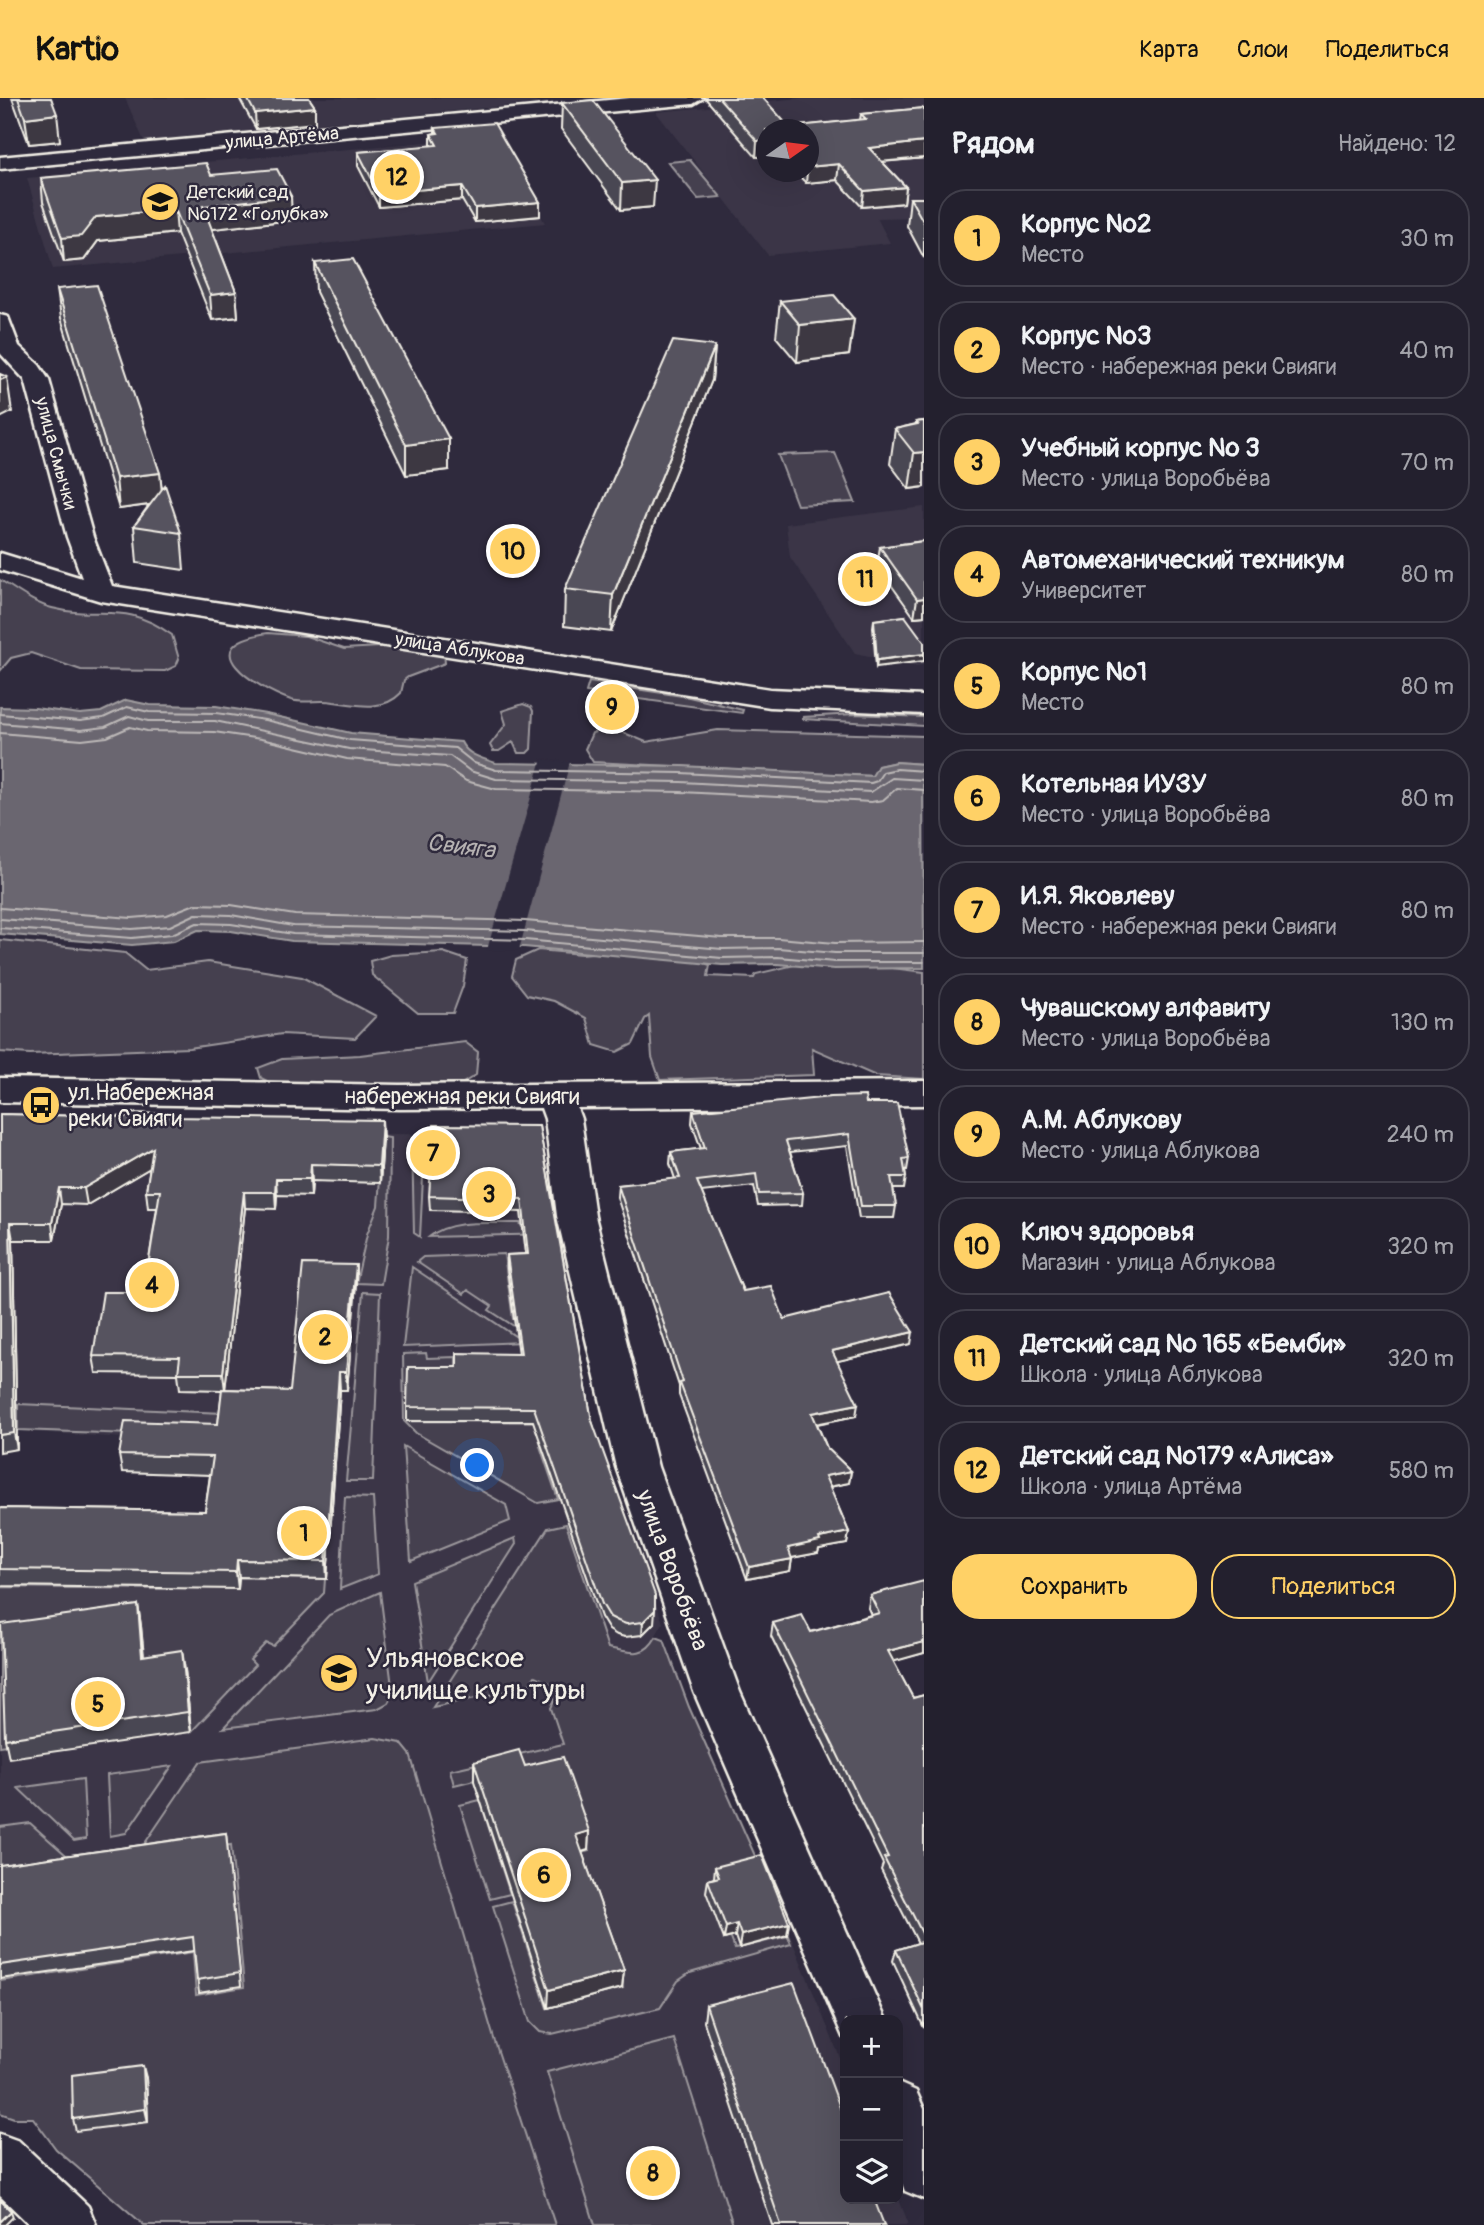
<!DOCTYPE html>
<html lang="ru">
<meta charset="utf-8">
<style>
body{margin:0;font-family:Pangolin,sans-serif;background:#2b2836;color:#f1f3f6}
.controls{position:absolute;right:21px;bottom:21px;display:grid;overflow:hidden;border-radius:14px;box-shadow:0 7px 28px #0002}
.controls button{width:63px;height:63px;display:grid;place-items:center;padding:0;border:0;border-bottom:2px solid #403e4a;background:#23202e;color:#f1f3f6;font:35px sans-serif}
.compass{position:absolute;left:756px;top:21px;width:63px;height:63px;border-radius:50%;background:#23202e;box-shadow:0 7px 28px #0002;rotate:76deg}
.you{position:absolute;left:478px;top:1368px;width:24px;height:24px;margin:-18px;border:5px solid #fff;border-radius:50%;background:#1a73e8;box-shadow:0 0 0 10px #1a73e833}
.badge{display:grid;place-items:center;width:46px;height:46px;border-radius:50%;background:#ffd166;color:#111;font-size:23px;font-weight:700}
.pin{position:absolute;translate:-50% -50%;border:4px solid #fff;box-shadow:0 2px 7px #0006}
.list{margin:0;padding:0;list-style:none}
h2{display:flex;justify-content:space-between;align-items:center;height:91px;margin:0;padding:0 28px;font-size:30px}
h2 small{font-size:23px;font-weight:400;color:#a3a3aa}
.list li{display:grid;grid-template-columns:46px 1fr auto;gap:21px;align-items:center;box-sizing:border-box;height:98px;margin:0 14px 14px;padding:0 14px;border:2px solid #403e4a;border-radius:28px}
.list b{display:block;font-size:26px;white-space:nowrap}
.list p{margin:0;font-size:23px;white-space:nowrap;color:#a3a3aa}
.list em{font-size:23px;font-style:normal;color:#a3a3aa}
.actions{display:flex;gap:14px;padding:21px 28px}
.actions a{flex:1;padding:16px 0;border:2px solid #ffd166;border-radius:28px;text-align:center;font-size:24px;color:#ffd166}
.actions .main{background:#ffd166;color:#111}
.icon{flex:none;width:38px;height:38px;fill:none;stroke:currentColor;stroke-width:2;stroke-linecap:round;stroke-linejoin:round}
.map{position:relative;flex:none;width:924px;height:2127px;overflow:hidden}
header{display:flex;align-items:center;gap:42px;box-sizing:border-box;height:98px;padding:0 35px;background:#ffd166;color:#111}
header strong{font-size:33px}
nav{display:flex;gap:38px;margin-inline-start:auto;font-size:24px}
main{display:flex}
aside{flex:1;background:#23202e}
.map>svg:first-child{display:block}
.built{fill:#3b3647;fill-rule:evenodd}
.green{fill:#454050;stroke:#9c989c;stroke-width:2}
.water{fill:#6a6670;stroke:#a19ea0;stroke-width:2}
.pier{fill:#2f2a3d}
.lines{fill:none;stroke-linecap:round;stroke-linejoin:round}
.shore{stroke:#bdb9b8;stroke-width:2}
.minor-casing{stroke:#f4f1e8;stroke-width:5}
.minor{fill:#2f2a3d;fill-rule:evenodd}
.wall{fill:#4a4752;stroke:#f4f1e8;stroke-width:2}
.shaded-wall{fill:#3c3942;stroke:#f4f1e8;stroke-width:2}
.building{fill:#56525f;stroke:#f4f1e8;stroke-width:2}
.labels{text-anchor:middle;stroke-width:5;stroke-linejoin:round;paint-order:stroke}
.far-street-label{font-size:19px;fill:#f4f1e8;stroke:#2f2a3d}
.far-poi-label{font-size:19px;fill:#f4f1e8;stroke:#2f2a3d;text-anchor:start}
.poi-label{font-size:23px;fill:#f4f1e8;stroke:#2f2a3d;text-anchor:start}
.street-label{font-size:23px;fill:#f4f1e8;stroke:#2f2a3d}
.water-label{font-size:24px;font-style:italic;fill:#b6b2b2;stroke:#2f2a3d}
.near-poi-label{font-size:28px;fill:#f4f1e8;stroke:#2f2a3d;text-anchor:start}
</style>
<header>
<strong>Kartio</strong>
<nav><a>Карта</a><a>Слои</a><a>Поделиться</a></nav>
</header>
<main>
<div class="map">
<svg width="924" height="2127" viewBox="0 0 924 2127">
<rect width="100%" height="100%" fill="#2f2a3d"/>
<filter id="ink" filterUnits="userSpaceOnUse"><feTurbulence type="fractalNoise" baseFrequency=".0143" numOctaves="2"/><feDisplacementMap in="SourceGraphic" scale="14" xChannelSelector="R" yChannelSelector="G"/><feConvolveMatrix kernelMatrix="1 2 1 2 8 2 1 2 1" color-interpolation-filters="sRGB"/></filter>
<g filter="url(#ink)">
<path class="built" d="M125,0H533L537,5L144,43Z
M799,0H924V119L877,120L890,145L768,157L656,14ZM766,32H808V74H766Z
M494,38L545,125L53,171L27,80Z
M924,409V567L915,568L855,555L790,459L786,426Z
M0,1028L542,1039L596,1338L663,1525L656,1537L665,1542L690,1609L762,1769L845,1972V2101H898V2099L909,2127H144L56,2051L0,1977V1488L167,1478L272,1480L287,1345L124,1340L18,1333L14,1190Z"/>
<path class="green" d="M690,62L721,99L698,101L668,64Z
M835,355L855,404L797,407L778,357Z
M0,482C17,492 33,505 52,510C102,523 122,501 172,537L179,561L176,568L165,573L81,572L31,555L11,560L0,573Z
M268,535L306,538L344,551L397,548L444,555L445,565L408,579L404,582L401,595C383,614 357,607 334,604C320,601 305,606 291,602C256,590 188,547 268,535Z
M589,584L689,599L743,612L742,615L586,594Z
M523,606L531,609L533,613L531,651L527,655H518L513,644L499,653H493L490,647L506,626L502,613Z
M854,616L924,619V628L803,621V619Z
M612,630L646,644L718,632L924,638V679L922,666L896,664L878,668L873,678L593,664L585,651L592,635Z
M0,842L125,855L146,872L208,864L302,879L376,918L355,940L282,936L189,950L30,956L0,954Z
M638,851L669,854L710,867L708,878L754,880L756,876L820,861L924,874V981L876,978L812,950L814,977L660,982L652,959L649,918L645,921L633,946L617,954L594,947L586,920L554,903L527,897L512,878L516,862L538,852L581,856Z
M443,854L467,862L463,888L453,915H418L372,877L370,863L391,857Z
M465,944L478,954L476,977L458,988L273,986L261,980L258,970L282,961L360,957Z
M383,1039L390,1040L389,1138L381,1186L356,1185L367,1136L378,1108Z
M412,1040H425L420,1139L414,1135Z
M520,1125L522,1129L553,1128L554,1136L429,1139C452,1120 492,1126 520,1125Z
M504,1156L513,1221L569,1218L523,1234L489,1212L492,1208L468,1192L464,1196L417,1164L423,1159Z
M412,1169L524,1244L403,1249Z
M363,1194L380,1195L373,1383H346Z
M426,1255L427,1260L456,1259V1282H408L407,1323L588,1324L591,1338L540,1348L558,1401L538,1405L416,1335L404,1323L403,1256Z
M18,1306L223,1315L219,1339L18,1332Z
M403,1348L506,1407L510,1423L411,1463Z
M345,1399L373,1400L378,1476L340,1491Z
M566,1426L608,1550C630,1554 644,1561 656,1539L664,1542L689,1609L760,1769L709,1782L735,1851L788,1838L791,1846L690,1875L678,1883L660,1910L552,1936L540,1934L530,1924L493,1808L512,1803L547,1910L623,1890L576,1756L589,1753L557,1662L454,1687L450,1672L563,1646L551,1610L560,1590L535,1578L528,1589L433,1609L548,1430Z
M515,1440L516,1446L428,1584L412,1483Z
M167,1478L325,1481L324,1495L273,1548L266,1545L250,1562L255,1567L191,1634L185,1572L151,1577L7,1647L0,1648V1489L165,1491Z
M380,1494L393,1596L388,1605L377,1611L223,1630L329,1517Z
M375,1640L401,1645L410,1656L495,1944L555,2127H144L56,2051L33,2020H14L0,2015V1883L193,1854L196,1897L244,1889L231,1747L145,1759V1745L200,1664Z
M172,1668L126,1735L110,1738L107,1677Z
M83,1681L86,1741L74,1743L18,1690Z
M480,1702L510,1796L490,1801L460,1707Z
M30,1725L66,1757L67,1770L0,1780V1729Z
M674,1941L733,2127H595L547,1974Z"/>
<path class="water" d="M126,602L150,607L216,608L266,616L351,635L461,644C467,657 483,661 496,665L682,668L872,678L878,668L896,664L923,666L924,870L834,871L777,866L722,867L524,849L292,843L231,833L198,832L174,843L132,847L0,836V609L35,610L80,616L101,614Z"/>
<path class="pier" d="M542,661L570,664L519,852H487Z"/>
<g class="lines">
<path class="shore" d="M0,616L80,623L103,620L127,609L149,614L216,615L265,622L350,642L455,650L474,665L496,672L681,675L871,685L877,683L883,674L897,671L924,673
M0,625L81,632L105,629L129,618L148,623H215L349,651L450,658L470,673L496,681L681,684L871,694L892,680L924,682
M0,635L82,642L107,639L130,629L147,633L214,634L261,641L347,661L445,669L466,683L496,691L681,694L871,704L883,702L897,690L924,692
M0,810L132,820L167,817L195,806L231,807L295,817L525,823L722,840H778L835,845L924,844
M0,821L132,831L170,828L196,816L231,817L293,828L525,833L722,851L778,850L835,855H924
M0,830L132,840L172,836L197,825L231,826L293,836L525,842L722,860L778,859L835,864H924"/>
<defs>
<path id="minor" d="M630,0H703L693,6L0,71V59Z
M0,217L8,219L19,248L39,267L49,282L93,439L112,488L770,591L924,598V616L770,609L101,503L0,472V455L82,480L67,439L25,282L0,255Z
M0,980L400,987L924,983V1007L577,1010L581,1021L595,1118L658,1369L740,1594L886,1922H845V1940L843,1939L694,1594L616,1369L557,1118L545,1021L541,1010L400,1011L0,1004Z
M898,1985L916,1993L924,2011V2101L905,2093L898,2075Z
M0,2036L19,2043L88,2108L96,2127H30L0,2098Z"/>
</defs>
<use href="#minor" class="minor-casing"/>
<use href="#minor" class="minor"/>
</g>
<path class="wall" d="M12,0H51L60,43L29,46Z
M239,0H309L315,9V25L256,31Z
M705,0H763L789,29L860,22L861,16L924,10V60L882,64L906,89L904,105L862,109L837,82L806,85L795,74H808V32H766V58L756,59Z
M562,5L653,109L621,112L561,31Z
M435,30L540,104V118L475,124L462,102L379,109L358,68V54L431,48V36L435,35Z
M211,77L292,122L212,131L236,194L238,219L212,222L177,135L98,143L84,162L64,164L43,104L41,80Z
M910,100H924V160L907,128Z
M315,165L449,372L406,377L316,194Z
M57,191L160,375L162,391L181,435L184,472L137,465L134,428L149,407L119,411L61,220Z
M780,203L854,221L849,257L797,264L776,239Z
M715,248L712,282L611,534L564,528L565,491Z
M924,323V389L909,391L890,366L895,331L916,326V324Z
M924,443V518L914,519L877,467L880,449Z
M905,518L876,569L873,529L874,522Z
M866,1005L909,1060L907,1072H905L906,1079L904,1091H893L896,1108L894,1120H859L847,1048L790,1054L803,1095L802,1107L758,1108L754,1088L701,1094L743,1193L784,1221L911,1246L837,1263L856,1318L817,1326L827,1350L851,1373L849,1385L830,1389L849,1434L847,1446L819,1451L818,1455L792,1460L790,1473L747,1481L679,1297V1288L617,1099L618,1087L675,1081L670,1066L671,1054L701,1051L692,1025L693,1013Z
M0,1016L128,1019L172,1016L173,1019L383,1039L380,1085L312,1083L311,1098L277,1097L276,1111L245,1110L225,1291L290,1293L356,1167V1185L347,1292H340L327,1481L239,1479L238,1491L0,1488V1410L205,1413L210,1377L122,1374L119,1357L218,1326L222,1292L180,1291L178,1276L96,1275L93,1258L144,1194L157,1110H148L146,1093L150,1070L87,1107L61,1106L54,1142H13L17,1351L0,1354Z
M539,1028L592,1323L654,1525L642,1537L625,1539L617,1537L609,1532L601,1519L533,1323H407V1309L457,1269L519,1256L507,1171V1157L526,1156L521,1114L430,1112L429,1098Z
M870,1497L924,1555L893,1563L913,1600L924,1597V1930L893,1863L896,1852L918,1845L881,1772L883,1766L771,1538L773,1525L811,1534L871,1517L868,1510Z
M138,1507L141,1528L144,1558L185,1572L191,1634L9,1660L5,1641Z
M474,1664L525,1668L589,1733L588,1752L582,1754L624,1872L622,1890L548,1910L474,1683Z
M226,1735L241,1888L199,1895L194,1853L0,1881V1767Z
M715,1769L789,1825L787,1837L739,1850L735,1838L724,1841L706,1794L708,1782L714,1780Z
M706,1907L884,2127H772L704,1924Z
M146,1980L148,2024L76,2033L73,2021Z"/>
<path class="shaded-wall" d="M315,9V25L256,31L255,15Z
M57,16L60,43L29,46L25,20Z
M766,42V58L756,59L757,43Z
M924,44V60L867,65L869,50Z
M839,66L837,82L806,85L807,74H808V69Z
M655,82L653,109L621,112L622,85Z
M462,88V102L379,109V95Z
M906,89L904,105L862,109L864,93Z
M291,98L292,122L205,132L203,108Z
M540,104V118L475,124V110Z
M175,111L177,135L98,143L84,162L64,164L62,140L96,119Z
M236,194L238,219L212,222L210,197Z
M854,221L849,257L797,264L800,227Z
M715,248L712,282L611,534L613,497Z
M7,279L12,314L0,320V282Z
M449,341V372L406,377V347Z
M924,354V389L909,391L914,355Z
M160,375L163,405L119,411L116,380Z
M924,500V518L914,519L917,501Z
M924,556V563L876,569L877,562Z
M382,1022L383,1039L380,1085L379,1068Z
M153,1050L155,1067L87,1107L84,1090Z
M311,1066L312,1083L311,1098L310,1081Z
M276,1081L277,1097L276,1111L275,1094Z
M59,1090L61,1106L54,1142L52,1125Z
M244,1094L245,1110L225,1292L223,1275Z
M10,1125L13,1142L17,1351L14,1335Z
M356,1167V1185L347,1292L346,1274Z
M913,1234L911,1246L830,1265L832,1253Z
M339,1274L340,1292L327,1481L326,1463Z
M858,1306L856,1318L810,1327L812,1315Z
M851,1373L849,1385L823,1390L825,1378Z
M849,1434L847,1446L819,1451L818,1455L786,1461L788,1450L819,1440Z
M792,1461L790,1473L747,1481L749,1469Z
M237,1462L239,1479L238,1491L236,1474Z
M138,1507L141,1528L145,1578L142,1558Z
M655,1512L654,1525L642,1537L643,1524Z
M924,1544V1555L885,1566L888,1553Z
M182,1552L185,1572L191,1634L188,1614Z
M589,1733L588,1752L575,1756L576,1737Z
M789,1825L787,1837L739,1850L741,1837Z
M737,1826L735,1838L724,1841L726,1829Z
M624,1872L622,1890L548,1910L549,1892Z
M143,1968L146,1980L148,2024L145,2011Z
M11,2113L13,2119L5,2127H0V2124Z"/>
<path class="building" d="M18,0H51L57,16L25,20Z
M247,0H309L315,9L255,15Z
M719,0H763L789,29L866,21L861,16L924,10V44L869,50L906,89L864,93L839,66L808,69V32H766V42L757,43Z
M593,2L655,82L622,85L562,5Z
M494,25L540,104L475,110L462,88L379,95L358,54L437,47L431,36L438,35L435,30Z
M206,65L211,77L277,71L291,98L203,108L236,194L210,197L175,111L96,119L81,138L62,140L41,80Z
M910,100H924V125Z
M353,161L449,341L406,347L315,165Z
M97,187L160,375L116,380L57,191Z
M834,197L854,221L800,227L780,203Z
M673,243L715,248L613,497L565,491Z
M0,276L7,279L0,282Z
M924,323V354L914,355L895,331L918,326L916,324Z
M165,387L181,435L134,428Z
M924,443V500L917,501L880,449Z
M905,518L924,544V556L877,562L874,522Z
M865,998L866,1005H897L909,1060L903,1061L906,1079H891L896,1108H861L849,1036L786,1043L803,1095L759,1096L756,1076L697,1083L743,1193L771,1188L784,1221L889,1195L913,1234L832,1253L858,1306L812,1315L827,1350L851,1373L825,1378L849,1434L819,1440L820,1443L788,1450L792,1461L749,1469L680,1285L683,1284L618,1087L680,1080L671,1054L705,1050L693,1013L831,999Z
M129,1015L172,1016L171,1019L382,1022L379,1068L311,1066L310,1081H276L275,1094H244L223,1275H178L180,1259L93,1258L103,1194H144L160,1093H146L153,1050L84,1090H59L52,1125H10L14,1335L0,1337V1016L128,1019Z
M434,1027L539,1028L592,1323L655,1497V1512L643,1524L626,1526L618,1523L610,1519L602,1506L534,1310L407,1309L408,1269H457V1255L521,1256L507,1157L528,1156L522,1101L429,1098Z
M303,1166L356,1167L346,1274H339L326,1463L237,1462L236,1474L0,1471V1410L205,1413L213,1359L119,1357L125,1323L218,1326L222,1291L290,1293Z
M924,1483V1544L888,1553L913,1600L924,1597V1839L884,1760L888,1759L773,1525L802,1517L811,1534L879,1515L870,1497Z
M138,1507L142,1558L182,1552L188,1614L5,1641L1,1526Z
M519,1652L525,1668L563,1659L589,1733L576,1737L624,1872L549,1892L474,1664Z
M226,1735L240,1875L197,1882L193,1839L0,1867V1767Z
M762,1757L789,1825L741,1837L737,1826L726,1829L708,1782L719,1779L715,1769Z
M924,1843V1912L896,1852Z
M794,1885L845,2023V2101H874L884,2127H781L706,1907Z
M143,1968L145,2011L73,2021L72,1977Z
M0,2102L11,2113L0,2124Z"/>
</g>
<defs>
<symbol id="school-disc" viewBox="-11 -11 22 22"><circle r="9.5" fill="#ffd166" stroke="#2f2a3d"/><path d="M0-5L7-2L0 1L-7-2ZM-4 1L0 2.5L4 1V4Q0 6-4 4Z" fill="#111"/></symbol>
<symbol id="bus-disc" viewBox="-11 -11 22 22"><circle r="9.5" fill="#ffd166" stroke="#2f2a3d"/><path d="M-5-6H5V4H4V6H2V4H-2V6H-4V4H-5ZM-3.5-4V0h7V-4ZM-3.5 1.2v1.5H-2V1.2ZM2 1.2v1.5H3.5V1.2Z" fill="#111"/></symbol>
<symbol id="university-disc" viewBox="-11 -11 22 22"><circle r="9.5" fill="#ffd166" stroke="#2f2a3d"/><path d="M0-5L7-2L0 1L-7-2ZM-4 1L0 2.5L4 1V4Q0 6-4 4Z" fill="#111"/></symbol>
</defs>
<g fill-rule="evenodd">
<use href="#school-disc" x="138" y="82" width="44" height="44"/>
<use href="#bus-disc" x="19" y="985" width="44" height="44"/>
<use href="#university-disc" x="317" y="1553" width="44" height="44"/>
</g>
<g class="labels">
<g class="far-street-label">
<text transform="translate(282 39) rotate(-5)" y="7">улица Артёма</text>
<text transform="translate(57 355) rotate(75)" y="7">улица Смычки</text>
<text transform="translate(460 550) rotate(9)" y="7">улица Аблукова</text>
</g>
<g class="far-poi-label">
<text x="187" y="100">Детский сад<tspan x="187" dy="22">№172 «Голубка»</tspan></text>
</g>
<g class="poi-label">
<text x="68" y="1002">ул.Набережная<tspan x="68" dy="26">реки Свияги</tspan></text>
</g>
<g class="street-label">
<text x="462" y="1006">набережная реки Свияги</text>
<text transform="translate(673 1472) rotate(70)" y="8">улица Воробьёва</text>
</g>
<g class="water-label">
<text transform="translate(461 748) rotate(7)" y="8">Свияга</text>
</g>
<g class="near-poi-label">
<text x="366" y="1569">Ульяновское<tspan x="366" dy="32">училище культуры</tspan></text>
</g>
</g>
</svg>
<div class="controls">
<button>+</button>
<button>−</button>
<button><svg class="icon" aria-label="layers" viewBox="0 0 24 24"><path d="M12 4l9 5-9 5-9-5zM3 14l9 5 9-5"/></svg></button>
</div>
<svg class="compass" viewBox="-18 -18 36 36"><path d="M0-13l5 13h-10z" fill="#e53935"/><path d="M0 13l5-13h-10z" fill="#a3a3aa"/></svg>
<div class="you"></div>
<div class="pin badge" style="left:304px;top:1435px">1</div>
<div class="pin badge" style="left:325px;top:1239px">2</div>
<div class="pin badge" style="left:489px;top:1096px">3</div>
<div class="pin badge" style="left:152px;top:1187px">4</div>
<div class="pin badge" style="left:98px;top:1606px">5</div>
<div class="pin badge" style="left:544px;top:1777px">6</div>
<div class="pin badge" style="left:433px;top:1055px">7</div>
<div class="pin badge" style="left:653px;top:2075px">8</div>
<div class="pin badge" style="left:612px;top:609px">9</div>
<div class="pin badge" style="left:513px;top:453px">10</div>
<div class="pin badge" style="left:865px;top:481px">11</div>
<div class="pin badge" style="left:397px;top:79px">12</div>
</div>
<aside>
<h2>Рядом<small>Найдено: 12</small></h2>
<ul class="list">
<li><span class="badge">1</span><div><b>Корпус №2</b><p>Место</p></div><em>30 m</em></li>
<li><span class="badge">2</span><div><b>Корпус №3</b><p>Место · набережная реки Свияги</p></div><em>40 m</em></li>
<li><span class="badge">3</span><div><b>Учебный корпус № 3</b><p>Место · улица Воробьёва</p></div><em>70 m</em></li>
<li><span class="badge">4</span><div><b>Автомеханический техникум</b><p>Университет</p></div><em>80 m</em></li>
<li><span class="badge">5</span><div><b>Корпус №1</b><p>Место</p></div><em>80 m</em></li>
<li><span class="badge">6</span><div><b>Котельная ИУЗУ</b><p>Место · улица Воробьёва</p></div><em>80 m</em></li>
<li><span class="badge">7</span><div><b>И.Я. Яковлеву</b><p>Место · набережная реки Свияги</p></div><em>80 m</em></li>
<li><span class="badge">8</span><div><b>Чувашскому алфавиту</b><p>Место · улица Воробьёва</p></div><em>130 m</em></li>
<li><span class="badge">9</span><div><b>А.М. Аблукову</b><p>Место · улица Аблукова</p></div><em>240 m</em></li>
<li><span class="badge">10</span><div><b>Ключ здоровья</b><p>Магазин · улица Аблукова</p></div><em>320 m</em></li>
<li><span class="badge">11</span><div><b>Детский сад № 165 «Бемби»</b><p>Школа · улица Аблукова</p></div><em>320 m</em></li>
<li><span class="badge">12</span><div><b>Детский сад №179 «Алиса»</b><p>Школа · улица Артёма</p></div><em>580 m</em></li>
</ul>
<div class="actions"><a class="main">Сохранить</a><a>Поделиться</a></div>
</aside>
</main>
